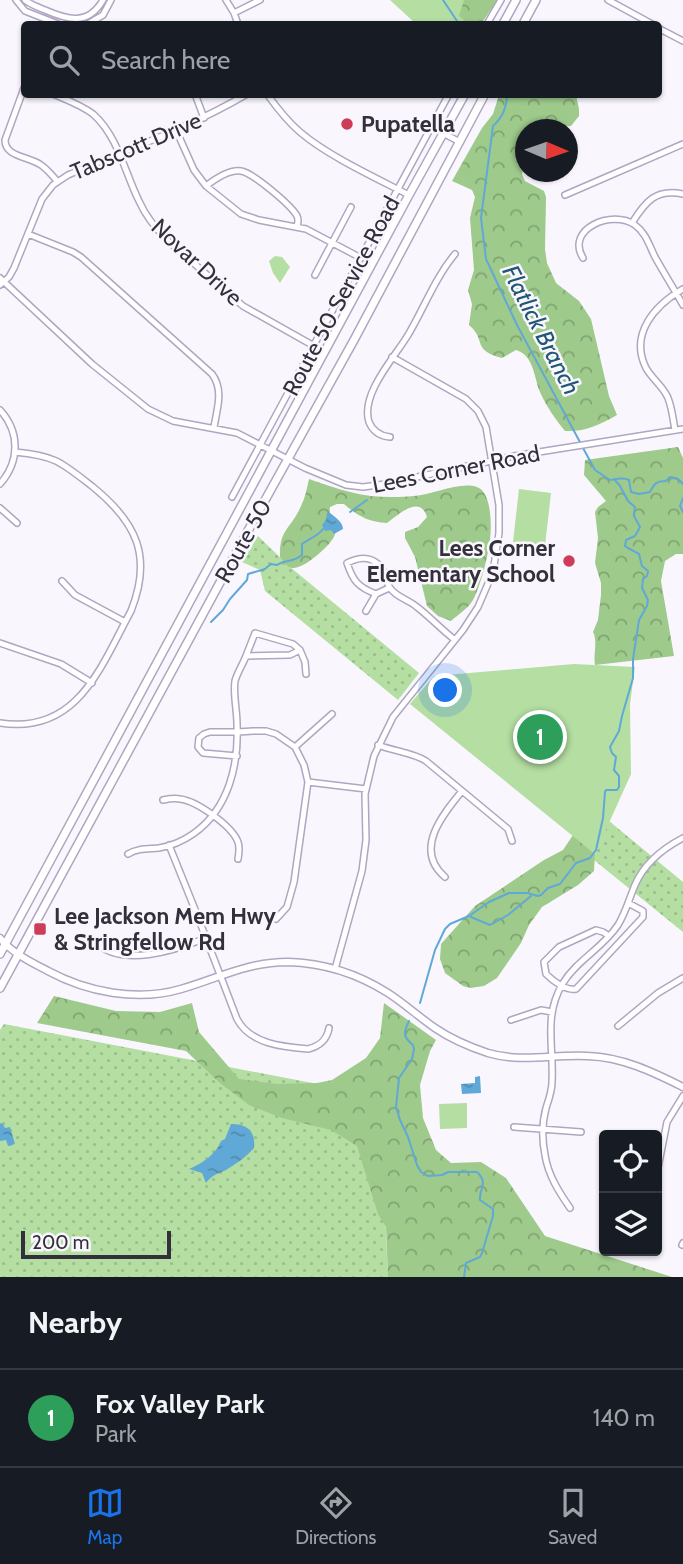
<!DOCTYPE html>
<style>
body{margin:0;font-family:Cabin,sans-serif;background:#242831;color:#f1f3f6}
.controls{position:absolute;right:21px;bottom:21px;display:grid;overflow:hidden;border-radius:7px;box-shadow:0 2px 5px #0004}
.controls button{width:63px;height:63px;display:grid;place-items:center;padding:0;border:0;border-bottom:2px solid #363941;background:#171b24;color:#f1f3f6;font:35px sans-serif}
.compass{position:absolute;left:515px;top:119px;width:63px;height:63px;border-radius:50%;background:#171b24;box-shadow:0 2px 5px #0004;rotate:92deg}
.scale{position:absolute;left:21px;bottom:18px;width:150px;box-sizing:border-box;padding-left:7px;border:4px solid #33303c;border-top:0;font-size:19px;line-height:24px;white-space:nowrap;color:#33303c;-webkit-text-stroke:5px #f9f7fd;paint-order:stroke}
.you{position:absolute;left:446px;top:691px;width:24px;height:24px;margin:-18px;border:5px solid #fff;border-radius:50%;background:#1a73e8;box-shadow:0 0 0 10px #1a73e833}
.badge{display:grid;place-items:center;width:46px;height:46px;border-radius:50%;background:#1a73e8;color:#fff;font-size:23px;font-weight:700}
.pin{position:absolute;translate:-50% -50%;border:4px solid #fff;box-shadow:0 2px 7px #0006}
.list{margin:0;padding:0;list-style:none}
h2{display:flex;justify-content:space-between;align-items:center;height:91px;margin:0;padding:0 28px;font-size:30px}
h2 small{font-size:23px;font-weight:400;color:#9ea1a6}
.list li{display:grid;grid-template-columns:46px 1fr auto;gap:21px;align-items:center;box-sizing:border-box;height:98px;padding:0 28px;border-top:2px solid #363941}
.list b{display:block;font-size:26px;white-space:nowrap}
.list p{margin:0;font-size:23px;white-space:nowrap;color:#9ea1a6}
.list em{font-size:23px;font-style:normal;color:#9ea1a6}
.icon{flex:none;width:38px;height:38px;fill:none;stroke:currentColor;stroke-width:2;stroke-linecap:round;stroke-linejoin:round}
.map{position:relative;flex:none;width:683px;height:1277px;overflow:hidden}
.search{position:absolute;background:#171b24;box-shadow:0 2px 5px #0004;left:21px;right:21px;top:21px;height:77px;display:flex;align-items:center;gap:18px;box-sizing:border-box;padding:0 24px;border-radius:7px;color:#9ea1a6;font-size:26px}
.sheet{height:189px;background:#171b24}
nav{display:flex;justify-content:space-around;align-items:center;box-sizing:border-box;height:98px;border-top:2px solid #363941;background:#171b24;font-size:19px;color:#9ea1a6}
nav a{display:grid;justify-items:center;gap:4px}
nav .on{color:#1a73e8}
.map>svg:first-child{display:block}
.grass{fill:url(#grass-dots)}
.forest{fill:url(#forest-crowns)}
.green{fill:#b4dea2}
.water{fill:url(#water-ripples)}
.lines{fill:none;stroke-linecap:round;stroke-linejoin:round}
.stream{stroke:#60a9d7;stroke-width:2}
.minor-casing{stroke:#afa6c3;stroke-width:8}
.major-casing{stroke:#afa6c3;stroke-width:9}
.highway-casing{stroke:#afa6c3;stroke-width:10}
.minor{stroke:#fff;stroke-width:5}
.major{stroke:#fff;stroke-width:6}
.highway{stroke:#fff;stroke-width:7}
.poi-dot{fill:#cd3d59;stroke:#f9f7fd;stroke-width:2.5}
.labels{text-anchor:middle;stroke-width:5;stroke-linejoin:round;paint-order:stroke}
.poi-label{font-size:23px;font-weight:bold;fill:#33303c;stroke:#f9f7fd;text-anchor:start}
.street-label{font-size:23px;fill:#33303c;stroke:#f9f7fd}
.water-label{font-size:24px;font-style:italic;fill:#205777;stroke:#f9f7fd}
</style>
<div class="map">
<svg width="683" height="1277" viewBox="0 0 683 1277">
<defs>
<pattern id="grass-dots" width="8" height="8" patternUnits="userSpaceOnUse" patternTransform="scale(1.75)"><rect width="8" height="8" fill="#b4dea2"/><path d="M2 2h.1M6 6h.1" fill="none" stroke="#9bbf8c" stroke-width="1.8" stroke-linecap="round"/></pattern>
<pattern id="forest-crowns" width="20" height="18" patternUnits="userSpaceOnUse" patternTransform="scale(1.75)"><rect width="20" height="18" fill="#9eca8b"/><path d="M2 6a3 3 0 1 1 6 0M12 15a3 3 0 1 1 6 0" fill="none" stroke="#81a473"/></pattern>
<pattern id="water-ripples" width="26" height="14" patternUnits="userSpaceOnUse" patternTransform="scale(1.75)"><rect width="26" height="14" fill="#60a9d7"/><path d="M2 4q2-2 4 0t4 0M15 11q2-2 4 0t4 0" fill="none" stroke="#508ab0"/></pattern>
</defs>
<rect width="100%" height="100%" fill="#f9f7fd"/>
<path class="grass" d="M258,536L290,567L419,673L398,700L265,591L260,570L242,562Z
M609,821L683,882V932L594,860L595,854Z
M4,1024L380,1096L388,1277H0V1030Z"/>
<path class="forest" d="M394,0H496L497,1L481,24H417Z
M499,95H576L579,109V116L571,126C555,127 541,130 526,130L525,161L522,174L525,181L544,191L546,197L545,249L547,263L556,283L579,301L591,319L609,396L617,415C599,425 585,432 565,431C556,420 546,406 540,392C534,378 534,355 516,350L502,358C471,350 487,340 469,325L472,304L468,290L474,270L470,218L475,197L472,190L452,181L482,128L493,114Z
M678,447L683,458V554H676L665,561L661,581L674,656L595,665C593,655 598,641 593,632L598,620L601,595V583L595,563L598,538L595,512L598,507L606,501L584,475L585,460Z
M309,479C348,493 372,500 414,496C432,495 460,481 477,487C493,492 492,533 489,547C486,563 481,583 474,598C470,607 459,614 451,621L438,616L427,606L415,557L405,538V532L418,527L427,517C420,494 398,515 387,523C368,522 358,516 344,504H337L330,507C328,518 338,524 335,534C333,544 303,570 292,568C287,567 283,561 280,557C279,529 291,529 301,506C305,498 307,488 309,479Z
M573,835L595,854L594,871L578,885L542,907L529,925L521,943L497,978L484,986L470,988L463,986L445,973L440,959L441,944L475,906L544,860L563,850Z
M54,996L116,1011L160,1012L192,1003L199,1032L239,1079L277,1084L317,1083L332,1080L366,1058L380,1038L384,1003L436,1040L430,1051L420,1085L423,1118L436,1150L451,1163L481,1162L506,1178L545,1236L672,1277H388L386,1227L378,1214L357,1146L331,1130L282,1118L249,1105L220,1083L186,1051L37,1023Z"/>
<path class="green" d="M390,0H464L459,16L469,24H416Z
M275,256L282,257L290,267L280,283L273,273L269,261Z
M519,489L551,493L545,546L513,542Z
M574,664L635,667L630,704L631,774L595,854L410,704L434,676Z
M467,1103V1128L440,1129L439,1104Z"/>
<path class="water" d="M327,513H330C335,517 343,522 343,529L334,534L331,530L325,531L322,525L326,520Z
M480,1076L481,1093L462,1094L461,1084L475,1083V1077Z
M0,1123L3,1124L5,1128L10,1127L15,1144L8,1146L6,1140L0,1141Z
M231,1124C247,1124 256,1131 254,1148C246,1157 236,1164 226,1170C217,1174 212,1175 206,1183L202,1173L189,1169C202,1164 217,1153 221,1141L225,1139Z"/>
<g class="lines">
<path class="stream" d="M443,0L459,24
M507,94C507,106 502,118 493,126L481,218L486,259L517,325L581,444
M583,448L595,470L610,480C617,479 623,477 629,480L631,492L639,494L650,492C654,484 656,481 666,481L670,477L678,479L683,484
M683,498L680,506L683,512
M350,512L367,500
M266,568L271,564L277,565C285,559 293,563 302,555V544C309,539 318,536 323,529
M211,622L223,610L230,599L247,580L248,574L265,569
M471,917L490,925L508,915L531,896
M420,1003L435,950L445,929L450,924L469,916L489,902L509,893H527L538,896L541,895L548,888L560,884L576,863L590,858L596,850L603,818L605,792L606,790H617L619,787V776L614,770L616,757L612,753L610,747L619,731L622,716L633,678V659L639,620L647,606L648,600L642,588L643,579L647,576L648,571L642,566L639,554L628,548L625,546L626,540L635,536L640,527L634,516L635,507L628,501L620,486L614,479
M409,1021C403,1033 403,1037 413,1045L414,1049L412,1059L399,1078L396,1107L400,1120L408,1137L417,1165L421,1172L428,1176L442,1175L448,1172H477C489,1184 479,1187 480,1200L493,1209V1216L482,1253L480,1257L466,1263L464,1277"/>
<defs>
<path id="minor" d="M16,0L25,11L58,24
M25,0C31,5 38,7 45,10C68,20 88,26 103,0
M226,0L234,13L238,24
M608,0L652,24
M234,13L260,0
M88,24L103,15L111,0
M487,24L501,0
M658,28L683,41
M24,88L5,140C5,157 28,156 41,165C47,169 52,175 57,181
M53,94C67,100 81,105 93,114C118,136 125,173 139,201C146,217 156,229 168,241L243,306L314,346
M195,94L204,118
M267,94C277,108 287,121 300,132C328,156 376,178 409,195
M431,127L460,142
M176,130L194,170L206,186L241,214L259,220L306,229L361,258
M206,186C215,179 229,169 241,171C253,173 291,205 297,216C299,220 298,222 297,226
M565,195L683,144
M632,223C645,202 656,188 683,194
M28,234L73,252L81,257L212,374C224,390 217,409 214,427
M583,258C565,229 612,209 635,225C646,233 649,245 655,257C664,273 674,289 683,305
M315,275L351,207
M0,278L92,364L148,409L173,421L237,433L305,468L346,485L363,487L385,484L514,456L683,429
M0,285L9,277L14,268L42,199L53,185L68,175C129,149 191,127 247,94
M0,410C20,432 20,461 0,484
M675,430C673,419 672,408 668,398C663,386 652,379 646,368C629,334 655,305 683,289
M390,437C380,436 373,432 369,422C360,394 395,357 408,335C424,308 435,278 455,254
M232,497L449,94
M0,508L17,523
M62,581L75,595L125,622
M389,588L376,594C358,587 353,581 347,563C357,558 368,555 378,564C386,570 385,581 390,588C396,597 409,600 417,607C430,617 442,630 455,640
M366,611L376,594
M0,643L61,664L92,683
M300,650L305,662L306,674
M0,723C78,735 101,666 131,611C153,556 136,522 93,487C61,462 56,456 15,452
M378,745C393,751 414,753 426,761L508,829L512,841
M295,747L332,714
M237,756L203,753L198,747L199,738L204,734L210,732H238L253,731H266L276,734L295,747L304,765L308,782L294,882L287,907L276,919
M308,782L366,789
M163,800C168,799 175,798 180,799C197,801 232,826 238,842C240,848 239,853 238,859
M169,845L196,912L237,1019C250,1044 283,1047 308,1049C320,1046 327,1040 329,1028
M128,854C138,848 148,849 159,848C171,846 183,841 193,834C229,809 239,764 237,724C237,710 233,694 235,681C237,673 243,664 246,656L290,655L300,650L293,644L255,633L246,656
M445,877C413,850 443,814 462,791
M609,936L603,932L596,930L559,947L544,962L546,974C553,981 566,991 576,989L643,917V911L628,903
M94,941C121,969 176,950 206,938
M335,969L362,871L366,840L365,794L374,756L393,717L463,630L478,607L493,572L499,533V505L486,427L478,411L466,399L392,357
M511,1020L541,1010L552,1012
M618,1026L658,993L683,978
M514,1127L581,1132
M657,1173L667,1122L683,1096
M570,1208C559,1192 548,1175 545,1155C542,1140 542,1123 546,1108C549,1099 552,1091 552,1082C554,1046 543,1016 563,983C577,960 603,948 618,925C626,912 629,899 635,885C644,864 662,849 683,838
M682,1245L683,1243"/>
<path id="major" d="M0,938C12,953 31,962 48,971C87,992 137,1002 181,989C219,978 247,962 288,962C325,963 358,974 388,993C405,1004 419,1017 435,1028C451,1039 470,1047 488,1053C522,1063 554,1054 588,1056C622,1057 653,1072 683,1087"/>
<path id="highway" d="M503,24L516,0
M523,24L536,0
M0,954L409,195L465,94
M0,988L249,529L354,340L485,94"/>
</defs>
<use href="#minor" class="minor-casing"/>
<use href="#major" class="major-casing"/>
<use href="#highway" class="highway-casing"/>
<use href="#minor" class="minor"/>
<use href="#major" class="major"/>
<use href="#highway" class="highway"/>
</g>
<g class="poi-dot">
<circle cx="347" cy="124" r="7"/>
<circle cx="569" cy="561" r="7"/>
<rect x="33" y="922" width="14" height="14" rx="3.5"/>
</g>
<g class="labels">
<g class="poi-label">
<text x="361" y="132">Pupatella</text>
<text x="555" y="556" text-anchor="end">Lees Corner<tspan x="555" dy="26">Elementary School</tspan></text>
<text x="54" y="924">Lee Jackson Mem Hwy<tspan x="54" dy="26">&amp; Stringfellow Rd</tspan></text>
</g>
<g class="street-label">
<text transform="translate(136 146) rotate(-23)" y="8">Tabscott Drive</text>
<text transform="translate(197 262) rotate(43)" y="8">Novar Drive</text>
<text transform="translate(341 296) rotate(-62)" y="8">Route 50 Service Road</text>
<text transform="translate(456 469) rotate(-11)" y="8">Lees Corner Road</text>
<text transform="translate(243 541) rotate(-61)" y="8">Route 50</text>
</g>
<g class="water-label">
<text transform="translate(541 330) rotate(63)" y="8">Flatlick Branch</text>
</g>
</g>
</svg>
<div class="controls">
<button><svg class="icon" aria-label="locate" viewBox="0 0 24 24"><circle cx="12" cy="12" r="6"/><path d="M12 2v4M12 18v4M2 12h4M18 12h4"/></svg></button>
<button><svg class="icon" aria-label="layers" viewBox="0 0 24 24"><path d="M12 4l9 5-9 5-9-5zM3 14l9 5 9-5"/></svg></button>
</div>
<svg class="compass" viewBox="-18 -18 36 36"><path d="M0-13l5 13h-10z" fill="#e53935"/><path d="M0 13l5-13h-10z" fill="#9ea1a6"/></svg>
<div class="scale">200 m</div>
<div class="you"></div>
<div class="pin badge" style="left:540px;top:737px;background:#2e9e5b">1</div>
<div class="search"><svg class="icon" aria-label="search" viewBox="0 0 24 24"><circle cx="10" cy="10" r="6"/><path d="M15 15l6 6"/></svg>Search here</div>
</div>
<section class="sheet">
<h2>Nearby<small></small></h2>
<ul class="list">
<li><span class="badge" style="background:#2e9e5b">1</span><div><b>Fox Valley Park</b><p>Park</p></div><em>140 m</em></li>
</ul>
</section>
<nav>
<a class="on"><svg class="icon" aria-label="map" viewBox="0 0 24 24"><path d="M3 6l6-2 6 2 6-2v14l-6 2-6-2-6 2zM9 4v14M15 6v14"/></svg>Map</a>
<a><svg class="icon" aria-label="directions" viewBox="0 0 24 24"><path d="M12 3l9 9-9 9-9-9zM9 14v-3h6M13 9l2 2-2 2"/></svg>Directions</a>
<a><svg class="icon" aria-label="saved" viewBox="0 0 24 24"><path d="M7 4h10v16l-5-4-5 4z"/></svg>Saved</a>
</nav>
